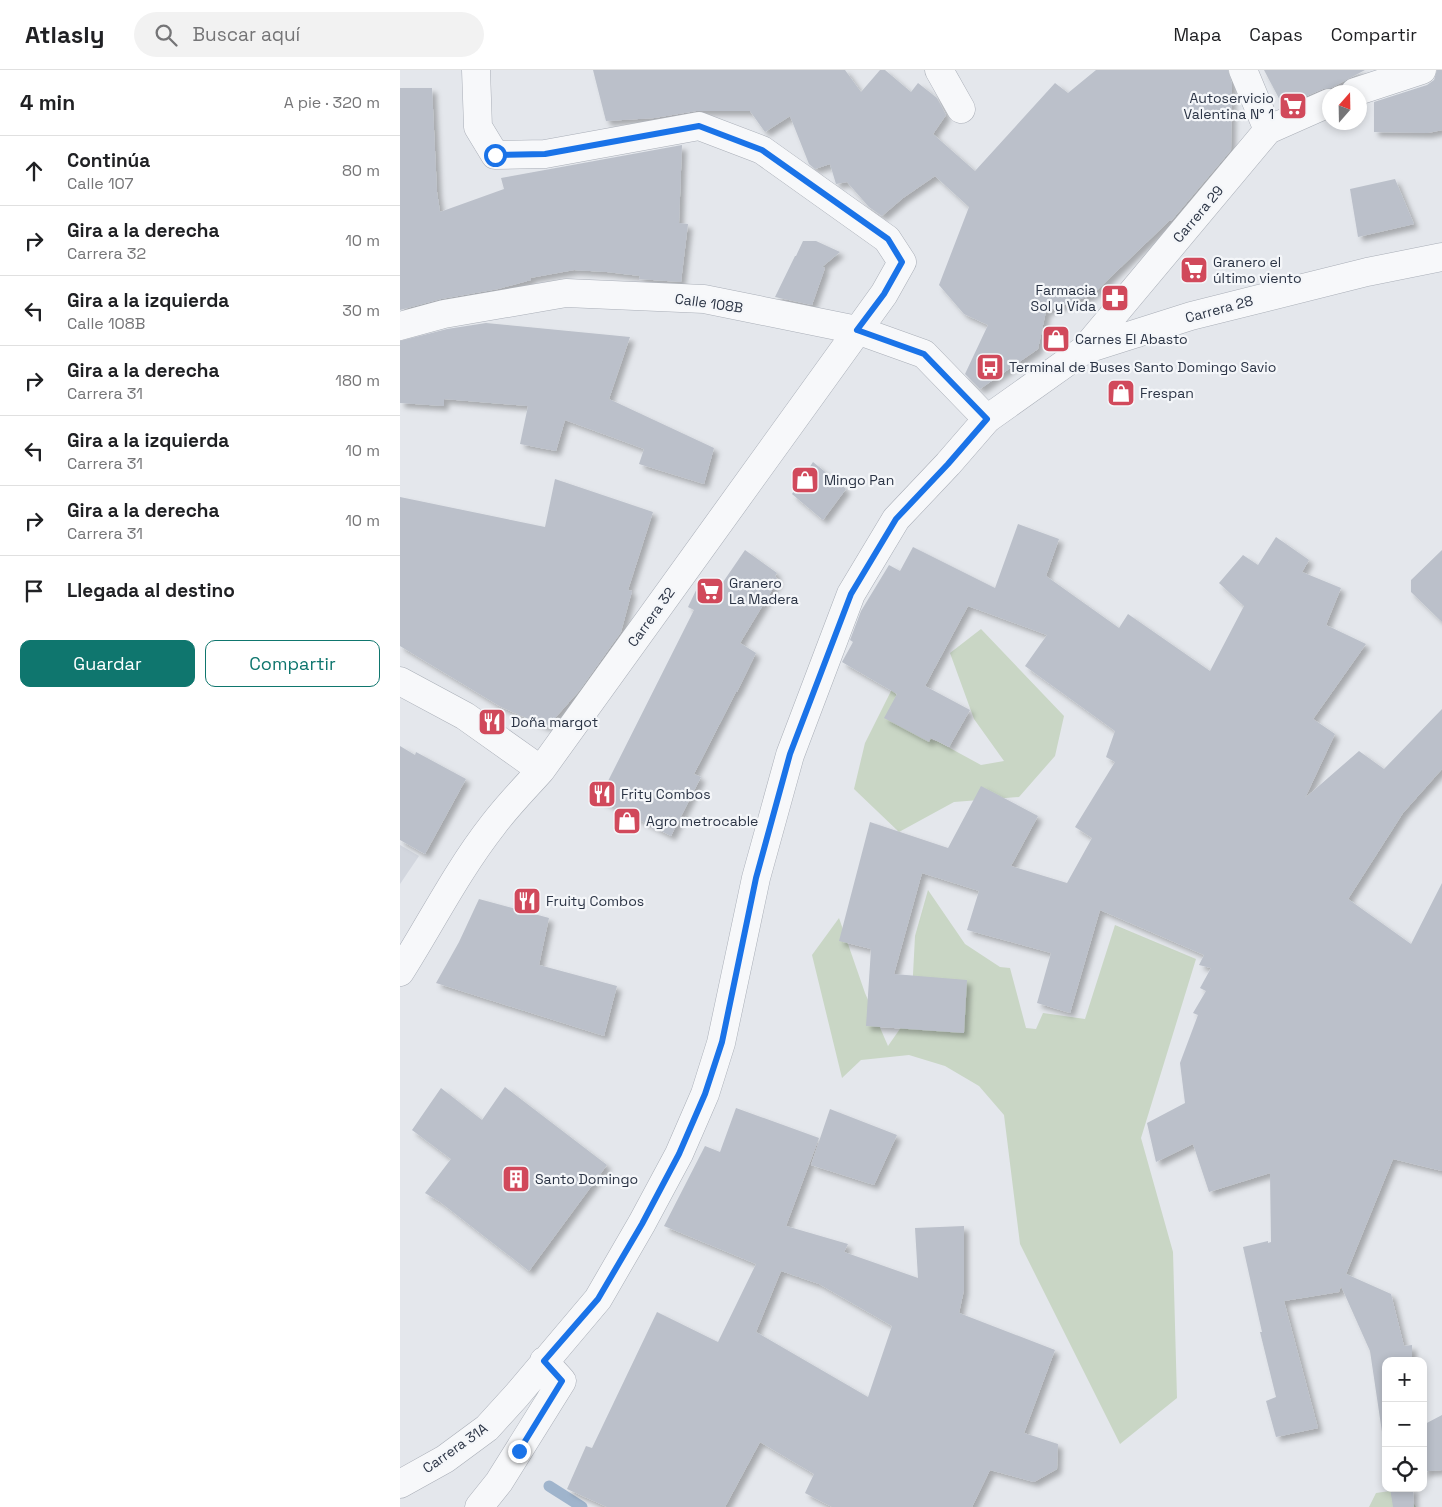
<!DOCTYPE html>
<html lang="es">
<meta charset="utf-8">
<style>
body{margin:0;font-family:"Space Grotesk",sans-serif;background:#f2f2f2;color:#202124}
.controls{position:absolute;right:15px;bottom:15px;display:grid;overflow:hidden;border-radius:10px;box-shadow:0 2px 8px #0003}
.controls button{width:45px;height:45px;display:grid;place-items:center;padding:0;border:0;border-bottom:1px solid #e0e0e0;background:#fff;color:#202124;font:25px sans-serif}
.compass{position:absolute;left:922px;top:15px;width:45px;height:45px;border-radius:50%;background:#fff;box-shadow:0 2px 8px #0003;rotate:20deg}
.stop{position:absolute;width:15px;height:15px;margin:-11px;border:4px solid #1a73e8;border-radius:50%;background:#fff}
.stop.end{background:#1a73e8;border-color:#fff;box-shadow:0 1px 5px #0008}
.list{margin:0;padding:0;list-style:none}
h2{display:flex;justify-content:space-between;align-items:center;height:65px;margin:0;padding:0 20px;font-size:21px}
h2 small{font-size:16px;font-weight:400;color:#757577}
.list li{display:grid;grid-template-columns:32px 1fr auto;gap:15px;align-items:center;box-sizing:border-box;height:70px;padding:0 20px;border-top:1px solid #e0e0e0}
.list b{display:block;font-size:19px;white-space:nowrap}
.list p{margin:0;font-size:16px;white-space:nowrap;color:#757577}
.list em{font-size:16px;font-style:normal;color:#757577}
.actions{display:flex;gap:10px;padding:15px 20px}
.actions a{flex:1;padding:11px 0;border:1px solid #0f766e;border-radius:10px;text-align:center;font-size:18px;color:#0f766e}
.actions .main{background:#0f766e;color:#fff}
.icon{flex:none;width:28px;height:28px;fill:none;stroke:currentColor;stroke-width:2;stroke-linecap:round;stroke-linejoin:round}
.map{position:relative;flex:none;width:1042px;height:1437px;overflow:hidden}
header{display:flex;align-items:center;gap:30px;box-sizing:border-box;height:70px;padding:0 25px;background:#fff;border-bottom:1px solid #e0e0e0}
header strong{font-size:24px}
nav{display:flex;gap:28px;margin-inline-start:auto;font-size:18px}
.search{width:350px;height:45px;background:#f2f2f2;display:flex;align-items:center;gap:12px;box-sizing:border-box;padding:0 18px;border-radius:28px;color:#757577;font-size:19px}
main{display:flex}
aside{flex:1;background:#fff}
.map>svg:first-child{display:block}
.built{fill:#d2d6de}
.green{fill:#c9d6c5}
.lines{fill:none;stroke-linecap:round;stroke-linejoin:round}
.stream{stroke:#9fb4cc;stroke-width:11}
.building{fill:#bbc0ca;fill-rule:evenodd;filter:url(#shadow)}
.pedestrian-casing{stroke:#a9aeb7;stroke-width:29}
.minor-casing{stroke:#a9aeb7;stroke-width:29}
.tertiary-casing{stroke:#a9aeb7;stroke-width:29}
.pedestrian{stroke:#f7f8fa;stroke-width:28}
.minor{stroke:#f7f8fa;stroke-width:28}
.tertiary{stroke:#f7f8fa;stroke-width:28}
.route{stroke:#1a73e8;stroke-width:6}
.labels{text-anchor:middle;stroke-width:4.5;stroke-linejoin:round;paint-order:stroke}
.poi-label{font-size:14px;fill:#2b3445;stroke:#f4f6f9;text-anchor:start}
.street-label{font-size:14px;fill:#2b3445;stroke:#f4f6f9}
</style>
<header>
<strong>Atlasly</strong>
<div class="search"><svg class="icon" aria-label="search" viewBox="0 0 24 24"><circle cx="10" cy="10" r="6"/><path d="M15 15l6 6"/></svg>Buscar aquí</div>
<nav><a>Mapa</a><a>Capas</a><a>Compartir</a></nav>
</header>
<main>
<aside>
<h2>4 min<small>A pie · 320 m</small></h2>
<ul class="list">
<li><svg class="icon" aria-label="ahead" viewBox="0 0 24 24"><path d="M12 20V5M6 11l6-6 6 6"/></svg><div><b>Continúa</b><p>Calle 107</p></div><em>80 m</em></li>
<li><svg class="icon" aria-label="right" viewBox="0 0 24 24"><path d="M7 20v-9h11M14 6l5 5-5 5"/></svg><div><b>Gira a la derecha</b><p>Carrera 32</p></div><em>10 m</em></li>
<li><svg class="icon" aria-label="left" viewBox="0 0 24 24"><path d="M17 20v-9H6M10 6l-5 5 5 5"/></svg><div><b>Gira a la izquierda</b><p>Calle 108B</p></div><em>30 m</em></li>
<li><svg class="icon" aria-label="right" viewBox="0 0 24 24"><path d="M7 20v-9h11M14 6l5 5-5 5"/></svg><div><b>Gira a la derecha</b><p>Carrera 31</p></div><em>180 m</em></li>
<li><svg class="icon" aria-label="left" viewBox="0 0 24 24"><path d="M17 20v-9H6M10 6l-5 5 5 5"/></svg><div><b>Gira a la izquierda</b><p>Carrera 31</p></div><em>10 m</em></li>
<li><svg class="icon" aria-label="right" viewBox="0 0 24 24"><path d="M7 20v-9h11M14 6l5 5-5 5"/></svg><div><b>Gira a la derecha</b><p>Carrera 31</p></div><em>10 m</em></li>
<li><svg class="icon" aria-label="arrive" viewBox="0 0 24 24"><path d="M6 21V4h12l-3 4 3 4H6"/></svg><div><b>Llegada al destino</b></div></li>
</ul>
<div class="actions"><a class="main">Guardar</a><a>Compartir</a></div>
</aside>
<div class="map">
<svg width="1042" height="1437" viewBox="0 0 1042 1437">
<defs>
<filter id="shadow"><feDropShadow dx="4.5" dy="4.5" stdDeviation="2.5" flood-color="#0004"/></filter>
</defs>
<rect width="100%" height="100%" fill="#e4e7ec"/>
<path class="built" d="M0,775L19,786L0,814Z"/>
<path class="green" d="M581,559L664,646L655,686L619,727L554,732L499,762L454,719L465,673L492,619L532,670L537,671L581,695L604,691L574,649L550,583Z
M528,820L565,874L600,897L610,898L626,958L636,959L643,943L685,949L715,855L796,889L741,1068L773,1182L777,1328L720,1374L620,1174L604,1045L579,1016L545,996L509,985L461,990L442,1008L412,885L439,848L465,923L488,976L511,943L515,866Z
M1004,1419L1016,1437H969L976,1423Z"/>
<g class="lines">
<path class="stream" d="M149,1416L182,1437"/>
</g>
<path class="building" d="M193,0H445L461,22L480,0H485L511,22L518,13L537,28L546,45L533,64L575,101L655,13L668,23L696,0H828L832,14L831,80L771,151L770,150L692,225L646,241L638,279L580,319L565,304L588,255L564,244L539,215L569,137L535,106L503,128L482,146L469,137L447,112L436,114L430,94L415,99L409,94L390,46L365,62L350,41H296L254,48L206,51Z
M864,0H965L931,18L923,19L883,36Z
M1037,0H1042V60L1028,63L974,62V32L1027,15L1034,10Z
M0,18H32L37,122L40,142L104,119L101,108L282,75L279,153L288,154L281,212L239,209L240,206L207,202L174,200L130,208L131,210L98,219L41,229L0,240Z
M995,109L1014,154L958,167L950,119Z
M403,171H416L440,182L422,197L425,198L412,235L375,227L395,186H396Z
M86,253L230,267L209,329L314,378L304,414L239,394L244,379L165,350L156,381L120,374L128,336L44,329V336L0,333V271L47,259Z
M413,392L446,419L423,450L392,424Z
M155,409L253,442L228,520L232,521L221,562L179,621L147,657L101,637L0,576V427L145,457Z
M618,454L659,469L646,506L719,558L728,544L810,601L844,536L819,513L843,485L858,495L876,467L909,490L902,502L941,518L926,555L966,574L913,649L935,664L905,728L959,681L984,699L1042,639V699L1003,743L948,829L1011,874L1042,813V1101L993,1089L946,1204L991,1224L1004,1276L1012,1275V1291H986V1389L970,1281L941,1216L939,1222L884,1231L918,1358L876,1367L866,1331L876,1327L860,1262H862L843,1177L868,1171V1173L871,1172L870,1103L809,1122L793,1074L756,1092L747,1053L785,1033L780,993L798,945L793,943L806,921L800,918L811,898L799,895L804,885L700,840L670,943L637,933L651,883L567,860L579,821L522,803L494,904L567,910L564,963L466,956L471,879L439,871L470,752L548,778L581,716L638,746L611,796L667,813L692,768L675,757L715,692L706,687L715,661L625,596L647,565L568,536L525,616L570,640L549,677L531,668L529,672L484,648L497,624L442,592L453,572L450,570L461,541L489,495L500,501L513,477L595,518Z
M345,480L377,503L375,506L378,510L340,573L356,583L337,622H336L294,704L301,707L271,766L199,729L294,540L288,537L302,508L319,518Z
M1042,480V552L1011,522V510Z
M0,676L15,685L16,682L66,709L25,784L0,770Z
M79,829L149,848L139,895L217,916L204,966L36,913L59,872Z
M105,1017L207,1095L129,1201L40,1132L25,1123L51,1089L12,1060L41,1018L82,1050Z
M336,1038L419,1068L386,1156L448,1174L444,1182L518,1208L515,1158L564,1156V1220L559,1243L655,1280L624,1363L658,1374L657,1399L634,1412L590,1400L572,1437H432L405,1423L414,1404L360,1372L325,1437H207L167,1419L186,1376L192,1378L257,1242L318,1272L356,1194L264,1156L305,1076L320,1082ZM381,1201L419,1214L492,1256L468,1327L356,1262Z
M430,1039L497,1065L474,1115L411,1095Z
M1042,1345V1400L1028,1401L1023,1404V1355Z
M990,1418H1013L1014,1437H993Z"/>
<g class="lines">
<defs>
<path id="pedestrian" d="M539,0L561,39"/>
<path id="minor" d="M843,0L868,60
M0,256L44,244L166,223L304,229L457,260L524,284L587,349
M0,611L65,646L141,700
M0,902C31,853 57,801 93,755C108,735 125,718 141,700L484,224L502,192L487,169L362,80L299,56L145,84L95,85L78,57L76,0"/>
<path id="tertiary" d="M955,22L1022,0
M684,280L868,60L929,33
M0,1414L45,1389L87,1358L117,1325L198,1229L242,1153L279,1084L305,1024L321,973L356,808L390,685L451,524L496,449L548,394L587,349L684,280L791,246L967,202L1042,187
M79,1437L99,1412L162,1311L144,1291"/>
</defs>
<use href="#pedestrian" class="pedestrian-casing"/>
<use href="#minor" class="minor-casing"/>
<use href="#tertiary" class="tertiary-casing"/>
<use href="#pedestrian" class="pedestrian"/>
<use href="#minor" class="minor"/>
<use href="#tertiary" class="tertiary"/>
</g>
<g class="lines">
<path class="route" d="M95,85L145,84L299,56L362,80L488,169L502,192L484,224L457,260L524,284L587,349L548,394L496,449L451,524L390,684L356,808L322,972L305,1024L279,1084L242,1154L198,1229L144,1291L162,1311L119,1381"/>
</g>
<defs>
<symbol id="supermarket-square" viewBox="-11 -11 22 22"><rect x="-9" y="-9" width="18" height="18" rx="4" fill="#d1495b" stroke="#f4f6f9"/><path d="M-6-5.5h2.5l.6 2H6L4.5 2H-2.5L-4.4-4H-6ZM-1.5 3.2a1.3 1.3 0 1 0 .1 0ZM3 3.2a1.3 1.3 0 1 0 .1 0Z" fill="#fff"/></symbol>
<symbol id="pharmacy-square" viewBox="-11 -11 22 22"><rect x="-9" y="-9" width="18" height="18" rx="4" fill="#d1495b" stroke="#f4f6f9"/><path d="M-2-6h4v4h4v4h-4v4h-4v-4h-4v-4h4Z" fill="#fff"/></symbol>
<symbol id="shop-square" viewBox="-11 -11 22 22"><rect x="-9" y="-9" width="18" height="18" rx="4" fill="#d1495b" stroke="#f4f6f9"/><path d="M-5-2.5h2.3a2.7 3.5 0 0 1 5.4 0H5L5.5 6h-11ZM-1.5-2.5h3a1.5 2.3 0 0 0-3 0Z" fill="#fff"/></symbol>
<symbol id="bus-square" viewBox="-11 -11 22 22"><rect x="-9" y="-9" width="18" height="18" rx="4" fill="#d1495b" stroke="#f4f6f9"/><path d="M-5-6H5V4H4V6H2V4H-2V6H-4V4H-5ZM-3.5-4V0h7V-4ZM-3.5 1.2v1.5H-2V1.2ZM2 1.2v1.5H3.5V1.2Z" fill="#fff"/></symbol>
<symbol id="restaurant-square" viewBox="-11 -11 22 22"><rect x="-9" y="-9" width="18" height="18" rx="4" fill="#d1495b" stroke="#f4f6f9"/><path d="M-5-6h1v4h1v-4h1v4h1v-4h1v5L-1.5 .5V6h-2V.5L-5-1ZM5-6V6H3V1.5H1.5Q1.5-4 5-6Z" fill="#fff"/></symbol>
<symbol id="building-square" viewBox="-11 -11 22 22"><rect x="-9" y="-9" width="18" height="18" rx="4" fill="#d1495b" stroke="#f4f6f9"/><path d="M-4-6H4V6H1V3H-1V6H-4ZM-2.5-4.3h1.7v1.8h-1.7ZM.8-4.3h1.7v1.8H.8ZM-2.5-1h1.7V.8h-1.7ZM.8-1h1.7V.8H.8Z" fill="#fff"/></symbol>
</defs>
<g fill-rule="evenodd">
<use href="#supermarket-square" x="877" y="20" width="32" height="32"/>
<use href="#supermarket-square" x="778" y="184" width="32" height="32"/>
<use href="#pharmacy-square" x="699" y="212" width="32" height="32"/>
<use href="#shop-square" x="640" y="253" width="32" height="32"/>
<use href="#bus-square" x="574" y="281" width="32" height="32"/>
<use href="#shop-square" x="705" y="307" width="32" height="32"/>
<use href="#shop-square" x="389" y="394" width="32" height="32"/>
<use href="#supermarket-square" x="294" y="505" width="32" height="32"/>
<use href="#restaurant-square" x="76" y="636" width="32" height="32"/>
<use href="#restaurant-square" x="186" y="708" width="32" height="32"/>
<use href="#shop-square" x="211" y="735" width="32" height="32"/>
<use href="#restaurant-square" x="111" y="815" width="32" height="32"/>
<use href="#building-square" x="100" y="1093" width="32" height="32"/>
</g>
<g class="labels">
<g class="poi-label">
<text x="874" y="33" text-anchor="end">Autoservicio<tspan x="874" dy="16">Valentina N° 1</tspan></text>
<text x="813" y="197">Granero el<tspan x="813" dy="16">último viento</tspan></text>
<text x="696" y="225" text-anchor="end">Farmacia<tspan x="696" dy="16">Sol y Vida</tspan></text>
<text x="675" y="274">Carnes El Abasto</text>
<text x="609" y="302">Terminal de Buses Santo Domingo Savio</text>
<text x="740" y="328">Frespan</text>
<text x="424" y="415">Mingo Pan</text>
<text x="329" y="518">Granero<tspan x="329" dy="16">La Madera</tspan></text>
<text x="111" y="657">Doña margot</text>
<text x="221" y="729">Frity Combos</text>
<text x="246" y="756">Agro metrocable</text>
<text x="146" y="836">Fruity Combos</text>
<text x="135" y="1114">Santo Domingo</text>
</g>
<g class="street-label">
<text transform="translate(798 144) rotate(-50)" y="5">Carrera 29</text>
<text transform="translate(309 233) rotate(8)" y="5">Calle 108B</text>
<text transform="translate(819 239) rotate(-15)" y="5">Carrera 28</text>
<text transform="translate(251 547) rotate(-54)" y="5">Carrera 32</text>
<text transform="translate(55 1378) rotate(-35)" y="5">Carrera 31A</text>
</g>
</g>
</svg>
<div class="controls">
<button>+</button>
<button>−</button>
<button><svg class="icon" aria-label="locate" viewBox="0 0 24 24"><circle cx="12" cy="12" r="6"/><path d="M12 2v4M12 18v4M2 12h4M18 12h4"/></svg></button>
</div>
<svg class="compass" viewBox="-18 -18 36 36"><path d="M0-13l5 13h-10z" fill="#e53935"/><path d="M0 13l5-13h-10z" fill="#757577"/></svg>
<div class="stop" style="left:95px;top:85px"></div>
<div class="stop end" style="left:119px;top:1381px"></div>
</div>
</main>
